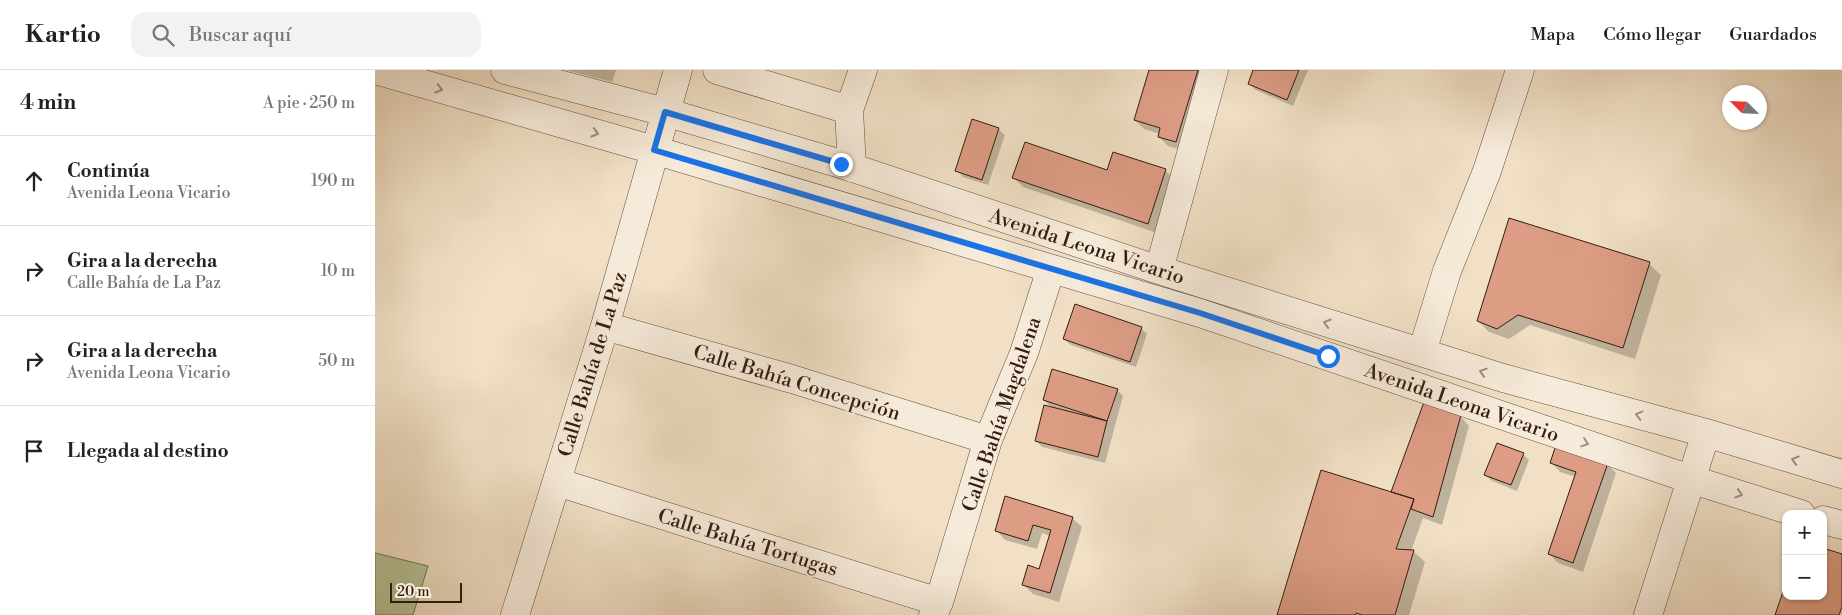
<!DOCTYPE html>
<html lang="es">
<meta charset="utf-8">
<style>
body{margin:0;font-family:"Libre Bodoni",serif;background:#f2f2f2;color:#222}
.controls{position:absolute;right:15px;bottom:15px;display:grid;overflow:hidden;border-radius:10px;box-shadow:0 1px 4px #0004}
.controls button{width:45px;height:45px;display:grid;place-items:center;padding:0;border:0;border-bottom:1px solid #e0e0e0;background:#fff;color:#222;font:25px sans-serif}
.compass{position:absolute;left:1347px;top:15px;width:45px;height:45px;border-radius:50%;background:#fff;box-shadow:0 1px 4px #0004;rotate:294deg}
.scale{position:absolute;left:15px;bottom:12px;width:72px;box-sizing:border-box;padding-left:5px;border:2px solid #351d10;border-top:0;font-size:14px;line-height:18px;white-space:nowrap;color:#351d10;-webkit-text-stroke:4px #f6ebda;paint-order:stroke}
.stop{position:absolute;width:15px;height:15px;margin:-11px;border:4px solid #1a73e8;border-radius:50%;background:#fff}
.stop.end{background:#1a73e8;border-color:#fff;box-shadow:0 1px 5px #0008}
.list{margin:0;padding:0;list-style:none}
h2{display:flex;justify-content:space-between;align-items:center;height:65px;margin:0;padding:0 20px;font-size:21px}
h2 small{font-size:16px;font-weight:400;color:#767676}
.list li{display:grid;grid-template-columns:32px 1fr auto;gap:15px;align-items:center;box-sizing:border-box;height:90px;padding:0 20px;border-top:1px solid #e0e0e0}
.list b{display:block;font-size:19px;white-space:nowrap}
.list p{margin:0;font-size:16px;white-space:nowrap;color:#767676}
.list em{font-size:16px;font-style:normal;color:#767676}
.icon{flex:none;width:28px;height:28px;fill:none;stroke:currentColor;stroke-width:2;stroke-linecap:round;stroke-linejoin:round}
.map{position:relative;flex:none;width:1467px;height:545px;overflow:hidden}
header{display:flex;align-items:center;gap:30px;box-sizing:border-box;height:70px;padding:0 25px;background:#fff;border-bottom:1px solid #e0e0e0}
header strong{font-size:24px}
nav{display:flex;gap:28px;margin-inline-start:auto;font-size:18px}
.search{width:350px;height:45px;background:#f2f2f2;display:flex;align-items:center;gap:12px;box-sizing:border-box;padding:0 18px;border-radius:15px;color:#767676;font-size:19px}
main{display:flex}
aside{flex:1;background:#fff}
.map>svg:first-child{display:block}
.grass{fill:#b6c398;stroke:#767054}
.shadow{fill:#0003}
.building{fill:#dd9d85;stroke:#351d10}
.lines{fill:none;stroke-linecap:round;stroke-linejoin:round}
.minor-casing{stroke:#644e3e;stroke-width:29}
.minor{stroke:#f6ebda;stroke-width:28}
.oneway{stroke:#9f8e7f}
.route{stroke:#1a73e8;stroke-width:6}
.labels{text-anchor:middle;stroke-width:4;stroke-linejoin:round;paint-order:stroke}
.street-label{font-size:20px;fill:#351d10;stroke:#f6ebda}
</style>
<header>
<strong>Kartio</strong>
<div class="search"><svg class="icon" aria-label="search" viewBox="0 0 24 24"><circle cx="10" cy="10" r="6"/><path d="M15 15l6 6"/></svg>Buscar aquí</div>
<nav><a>Mapa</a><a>Cómo llegar</a><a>Guardados</a></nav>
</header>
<main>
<aside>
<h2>4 min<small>A pie · 250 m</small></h2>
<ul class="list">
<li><svg class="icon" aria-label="ahead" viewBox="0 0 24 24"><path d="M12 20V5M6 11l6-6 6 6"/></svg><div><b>Continúa</b><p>Avenida Leona Vicario</p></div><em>190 m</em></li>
<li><svg class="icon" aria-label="right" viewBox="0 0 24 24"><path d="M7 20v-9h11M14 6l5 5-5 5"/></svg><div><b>Gira a la derecha</b><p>Calle Bahía de La Paz</p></div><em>10 m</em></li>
<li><svg class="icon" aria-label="right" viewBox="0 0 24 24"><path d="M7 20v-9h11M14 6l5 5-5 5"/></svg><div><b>Gira a la derecha</b><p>Avenida Leona Vicario</p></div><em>50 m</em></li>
<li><svg class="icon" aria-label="arrive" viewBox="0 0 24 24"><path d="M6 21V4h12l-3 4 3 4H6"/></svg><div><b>Llegada al destino</b></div></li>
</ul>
</aside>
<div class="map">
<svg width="1467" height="545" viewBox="0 0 1467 545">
<rect width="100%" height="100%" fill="#f1e0c6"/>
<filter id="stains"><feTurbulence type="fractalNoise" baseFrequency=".004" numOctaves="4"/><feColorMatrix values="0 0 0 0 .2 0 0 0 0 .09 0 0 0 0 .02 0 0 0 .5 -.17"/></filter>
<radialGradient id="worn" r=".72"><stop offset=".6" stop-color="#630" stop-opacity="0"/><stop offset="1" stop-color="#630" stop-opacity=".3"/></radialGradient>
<path class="grass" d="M0,483L53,496L38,545H0Z"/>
<path class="shadow" d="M191,0H241L237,12Z
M775,0H825L810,81L793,76L784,67L785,64L769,59L760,50Z
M879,0H933L918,36L881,20L874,14Z
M623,59L630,65L613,115L588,107L582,100Z
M739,83L791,101L800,110L782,163L648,117L639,108L732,102Z
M1274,194L1286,205L1260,289L1155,255L1134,269L1114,262L1103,251Z
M766,258L772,264L761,297L696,275L689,269Z
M742,320L748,326L730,393L667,377L661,371L677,338L669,330Z
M1085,346L1094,356L1067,455L1048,448L1036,481H1038L1050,492L1034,545H903L1017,423Z
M1148,384L1154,390L1142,421L1117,411L1110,405Z
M1176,392L1232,394L1241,403L1208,502L1183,493L1174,484L1201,407L1185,402Z
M697,448L707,457L684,532L658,524L649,515L665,500L675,466L667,463L662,479L630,470L621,460Z"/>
<path class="building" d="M774,0H823L801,72L783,67L785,58L759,50Z
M878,0H924L912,30L873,14Z
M597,49L624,58L607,110L580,101Z
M650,72L732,100L738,82L791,99L773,154L637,108Z
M1134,148L1275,192L1248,278L1143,245L1122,259L1102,251Z
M700,234L767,257L755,292L688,269Z
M677,299L743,319L732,351L668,330Z
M1049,332L1086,345L1058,447L1036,439L1039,429L1016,422Z
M669,335L732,351L723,387L660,371Z
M1122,373L1149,383L1136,415L1109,405Z
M1181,375L1233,393L1198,493L1173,484L1201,402L1175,393Z
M946,400L1039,429L1021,479L1039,480L1020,545H987L981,543L980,545H902Z
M630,426L698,447L675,523L647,515L653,495L664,499L676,460L658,455L653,471L620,461Z
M1448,478L1467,484V537L1464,545H1400L1411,513V526H1448Z"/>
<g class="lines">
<defs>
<path id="minor" d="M0,0L279,80L825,243L1315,409L1426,444
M130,0L290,42L466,94L784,200L1128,308L1331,363L1467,404
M342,0L474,40L477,98
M474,40L488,0
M784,200L839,0
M230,256L417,309L613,370
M1047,282L1072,201L1112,101L1145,0
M182,412L564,532
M1448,450L1467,455
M140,545L230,256L303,0
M558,545L564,532L613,370L649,283L676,199
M1273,545L1331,363"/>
</defs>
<use href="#minor" class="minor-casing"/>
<use href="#minor" class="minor"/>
</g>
<defs><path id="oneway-chevron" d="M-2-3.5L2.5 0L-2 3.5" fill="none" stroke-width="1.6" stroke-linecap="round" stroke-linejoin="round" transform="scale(1.25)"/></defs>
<g class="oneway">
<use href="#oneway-chevron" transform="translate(64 19) rotate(16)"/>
<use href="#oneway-chevron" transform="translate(220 63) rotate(16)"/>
<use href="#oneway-chevron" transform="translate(952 253) rotate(-163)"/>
<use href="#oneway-chevron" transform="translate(1108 302) rotate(-162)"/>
<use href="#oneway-chevron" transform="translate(1264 345) rotate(-165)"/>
<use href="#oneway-chevron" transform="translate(1210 373) rotate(19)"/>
<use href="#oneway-chevron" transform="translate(1420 390) rotate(-163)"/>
<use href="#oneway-chevron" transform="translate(1364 424) rotate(18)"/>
</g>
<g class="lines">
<path class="route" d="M466,94L290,42L279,80L825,243L953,286"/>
</g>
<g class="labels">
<g class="street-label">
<text transform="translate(712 176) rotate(18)" y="7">Avenida Leona Vicario</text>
<text transform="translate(217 294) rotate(-73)" y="7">Calle Bahía de La Paz</text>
<text transform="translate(422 312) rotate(17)" y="7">Calle Bahía Concepción</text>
<text transform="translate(1087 332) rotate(19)" y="7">Avenida Leona Vicario</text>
<text transform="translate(626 344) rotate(-71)" y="7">Calle Bahía Magdalena</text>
<text transform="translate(373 472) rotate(17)" y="7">Calle Bahía Tortugas</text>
</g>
</g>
<rect width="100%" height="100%" filter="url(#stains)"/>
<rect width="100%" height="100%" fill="url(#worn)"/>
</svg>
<div class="controls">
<button>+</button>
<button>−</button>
</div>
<svg class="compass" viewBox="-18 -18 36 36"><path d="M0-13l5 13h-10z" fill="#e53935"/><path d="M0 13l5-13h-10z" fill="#767676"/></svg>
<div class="scale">20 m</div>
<div class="stop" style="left:953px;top:286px"></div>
<div class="stop end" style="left:466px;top:94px"></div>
</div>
</main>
